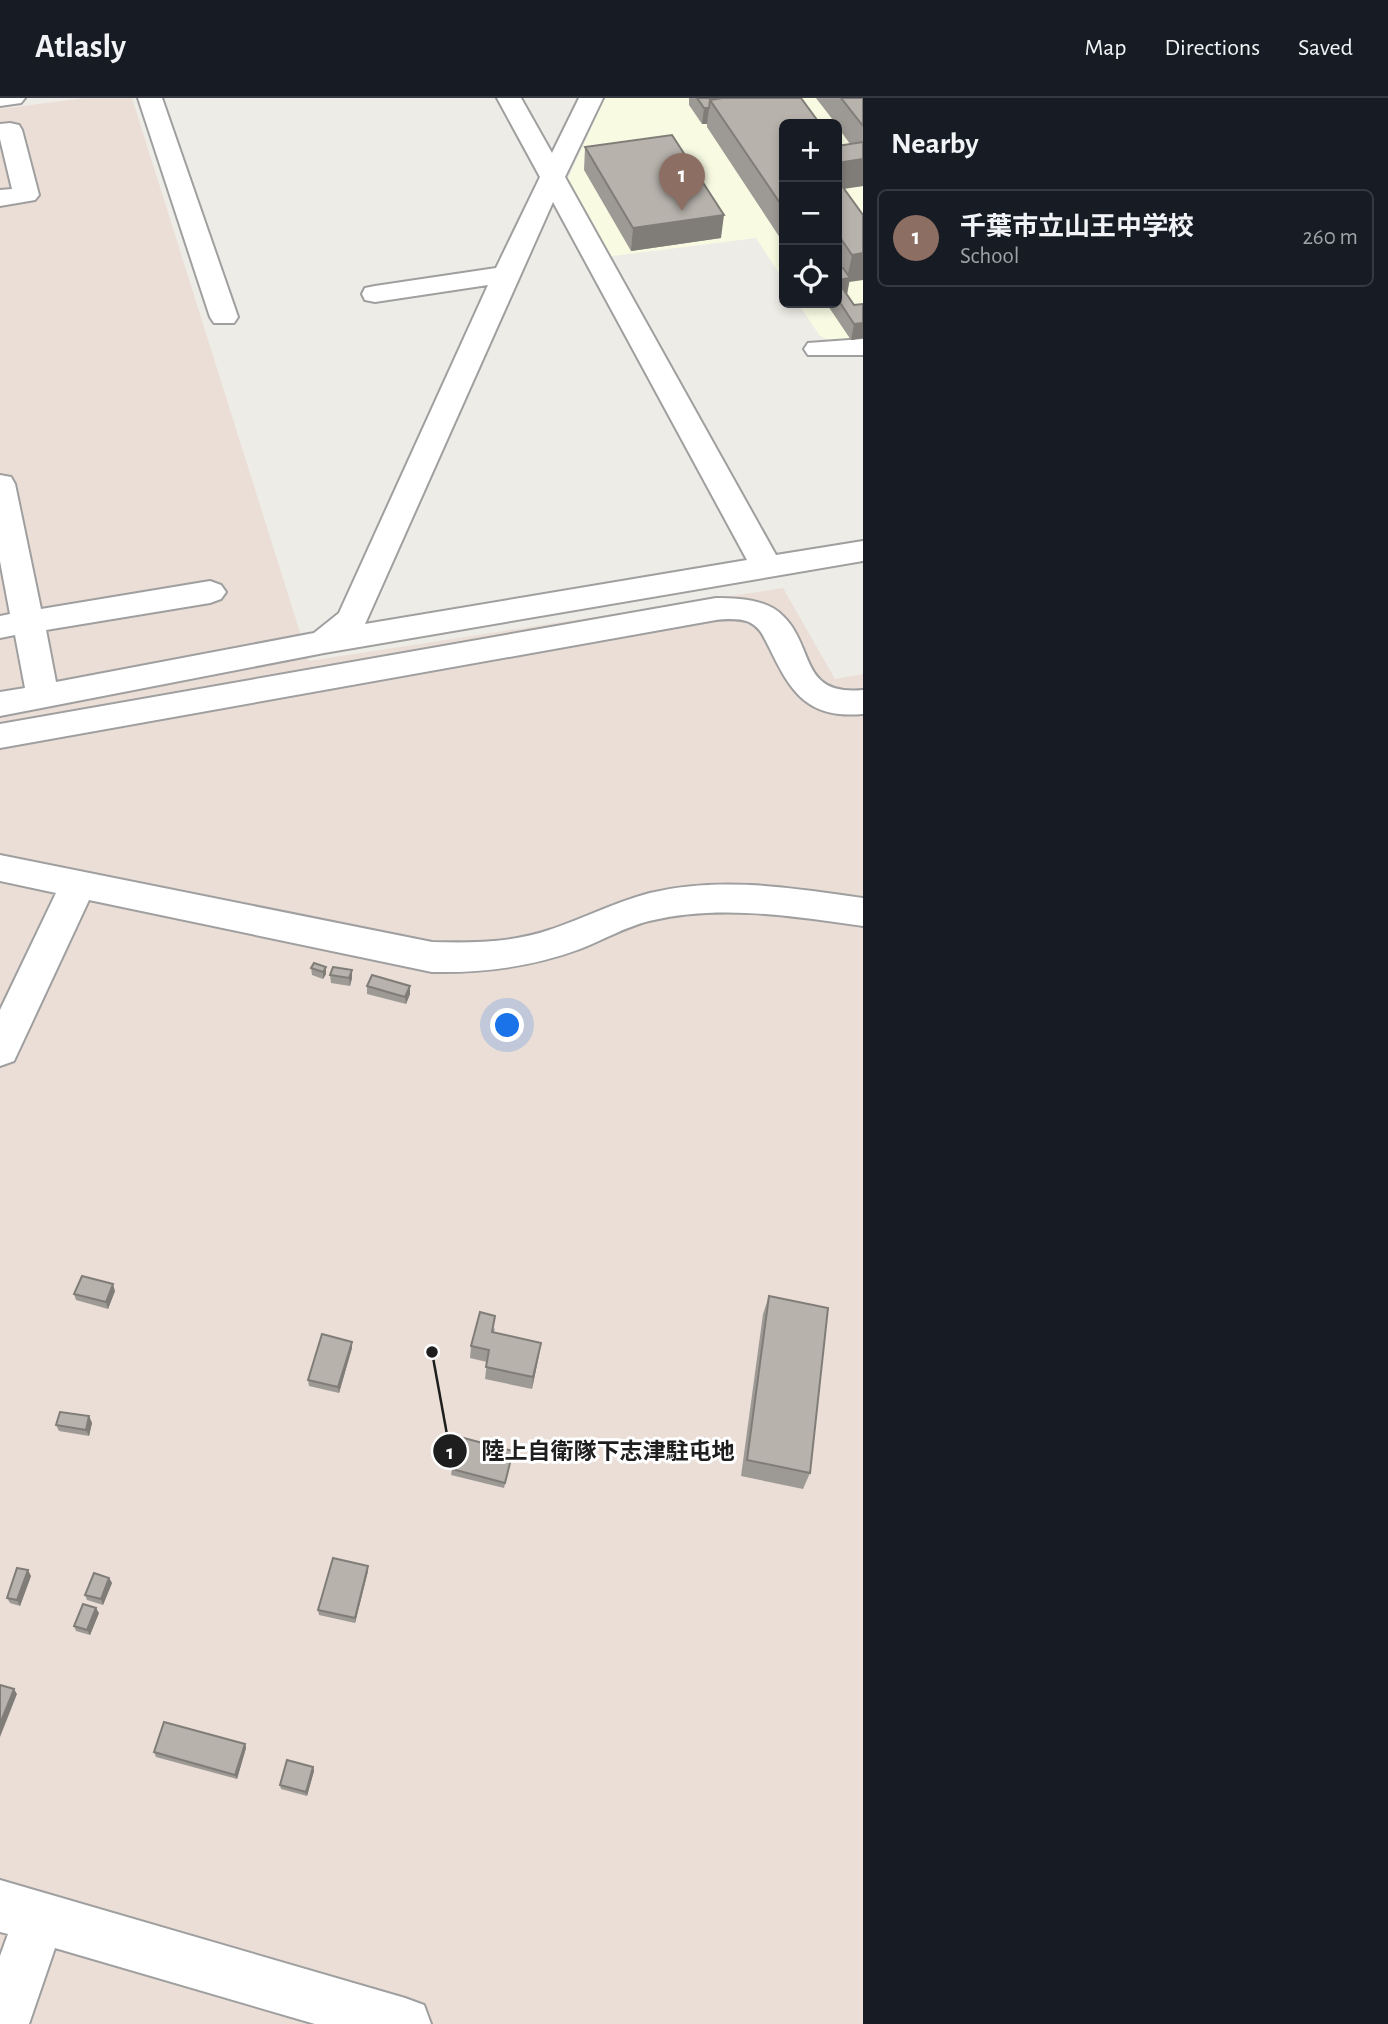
<!DOCTYPE html>
<meta charset="utf-8">
<style>
body{margin:0;font-family:"Alegreya Sans","Noto Sans JP",sans-serif;background:#20242c;color:#f1f3f6}
.controls{position:absolute;right:21px;top:21px;display:grid;overflow:hidden;border-radius:10px;box-shadow:0 4px 10px #0003}
.controls button{width:63px;height:63px;display:grid;place-items:center;padding:0;border:0;border-bottom:2px solid #363941;background:#171b24;color:#f1f3f6;font:35px sans-serif}
.you{position:absolute;left:508px;top:928px;width:24px;height:24px;margin:-18px;border:5px solid #fff;border-radius:50%;background:#1a73e8;box-shadow:0 0 0 10px #1a73e833}
.badge{display:grid;place-items:center;width:46px;height:46px;border-radius:50%;background:#8c9099;color:#fff;font-size:23px;font-weight:700}
.pin{position:absolute;translate:-50% -58px;filter:drop-shadow(0 2px 4px #0008)}
.pin::after{content:'';position:absolute;top:37px;width:24px;height:21px;background:inherit;clip-path:polygon(0 0,100% 0,50% 100%)}
.list{margin:0;padding:0;list-style:none}
h2{display:flex;justify-content:space-between;align-items:center;height:91px;margin:0;padding:0 28px;font-size:30px}
h2 small{font-size:23px;font-weight:400;color:#9ea1a6}
.list li{display:grid;grid-template-columns:46px 1fr auto;gap:21px;align-items:center;box-sizing:border-box;height:98px;margin:0 14px 14px;padding:0 14px;border:2px solid #363941;border-radius:10px}
.list b{display:block;font-size:26px;white-space:nowrap}
.list p{margin:0;font-size:23px;white-space:nowrap;color:#9ea1a6}
.list em{font-size:23px;font-style:normal;color:#9ea1a6}
.icon{flex:none;width:38px;height:38px;fill:none;stroke:currentColor;stroke-width:2;stroke-linecap:round;stroke-linejoin:round}
.map{position:relative;flex:none;width:863px;height:1926px;overflow:hidden}
header{display:flex;align-items:center;gap:42px;box-sizing:border-box;height:98px;padding:0 35px;background:#171b24;border-bottom:2px solid #363941}
header strong{font-size:33px}
nav{display:flex;gap:38px;margin-inline-start:auto;font-size:24px}
main{display:flex}
aside{flex:1;background:#171b24}
.map>svg:first-child{display:block}
.education{fill:#f8fbe2}
.military{fill:#eaded7}
.lines{fill:none;stroke-linecap:round;stroke-linejoin:round}
.minor-casing{stroke:#9f9f9f;stroke-width:4}
.minor{fill:#fff;fill-rule:evenodd}
.wall{fill:#9d9994}
.shaded-wall{fill:#807d78}
.building{fill:#b7b2ac;stroke:#807d78;stroke-width:2}
.leader{fill:none;stroke:#1e1e1e;stroke-width:2.5}
.callout-dot{fill:#1e1e1e;stroke:#fff;stroke-width:2.5}
.mark-label{font-size:21px;text-anchor:middle;font-weight:bold;fill:#fff}
.callout-label{font-size:23px;text-anchor:middle;font-weight:bold;fill:#1e1e1e;stroke:#fff;stroke-width:6;stroke-linejoin:round;paint-order:stroke}
</style>
<header>
<strong>Atlasly</strong>
<nav><a>Map</a><a>Directions</a><a>Saved</a></nav>
</header>
<main>
<div class="map">
<svg width="863" height="1926" viewBox="0 0 863 1926">
<rect width="100%" height="100%" fill="#eeece6"/>
<path class="education" d="M605,0H863V244L836,245L820,238L798,205H837V26H784V183L756,140L605,159L565,87Z"/>
<path class="military" d="M85,0H132L309,563L783,490L835,581L863,576V1926H0V11Z"/>
<g class="lines">
<defs>
<path id="minor" d="M0,0H25L21,5L0,8Z
M138,0H162L238,219L234,225H214L210,219Z
M497,0H521L552,55L579,0H603L565,79L776,457L863,443V463L324,555L0,618V594L25,590L15,537L0,540V518L10,516L0,463V377L11,379L15,386L41,511L210,483L221,487L226,494L221,501L210,505L46,532L56,584L314,535L339,515L488,187L375,204L365,202L362,196L365,190L375,188L496,170L540,79ZM553,104L747,462L365,526Z
M10,25L19,27L22,32L39,97L35,102L0,108V92L12,91L0,41V26Z
M863,241V257H808L804,251L808,245Z
M716,500C738,500 767,501 783,518C815,549 799,598 863,592V616C808,621 791,595 769,549C763,538 761,530 749,524C739,520 726,521 716,522L0,650V626Z
M0,757L432,844C471,845 511,845 549,832C583,821 615,804 650,795C720,778 793,790 863,800V828C793,818 719,806 649,823C625,829 603,842 580,851C531,869 484,875 432,874L89,802L14,963L0,968V912L56,795L0,783Z
M0,1782L405,1900L424,1907L431,1926H315L55,1850L29,1926H0V1858L8,1836L0,1834Z"/>
</defs>
<use href="#minor" class="minor-casing"/>
<use href="#minor" class="minor"/>
</g>
<path class="wall" d="M689,0H801L784,26V146L707,29V26H702L689,7Z
M816,0H863V88L844,90L863,117L847,196L854,207L863,206V240L851,242L826,205H837V48L850,46L837,28V26H836Z
M585,49L721,140L631,153L584,72Z
M326,869V876L323,881L312,877L311,870Z
M352,872V880L350,888L331,885L330,877Z
M367,888H410V896L406,906L367,896Z
M115,1193L108,1211L76,1202L74,1196Z
M769,1198L810,1375L803,1391L741,1378L763,1216Z
M495,1230L494,1234L539,1257L532,1291L485,1281L487,1264L470,1260L471,1248Z
M352,1250L339,1295L309,1288L308,1282Z
M89,1318L92,1325L89,1338L59,1333L56,1327Z
M512,1359L504,1390L451,1377L452,1371Z
M368,1473L355,1525L319,1517L318,1512Z
M31,1478L20,1508L10,1505L7,1500Z
M109,1480L112,1485L103,1507L87,1502L85,1497Z
M99,1515L90,1537L76,1533L74,1528Z
M245,1646L246,1650L237,1681L156,1659L154,1654Z
M313,1669L314,1673L307,1698L281,1691L280,1687Z"/>
<path class="shaded-wall" d="M704,10H709L707,26H702Z
M863,61V88L837,92V65Z
M724,117L721,140L631,153L633,130Z
M863,155V182L849,184L847,196L837,182L847,181L852,157Z
M863,225V240L851,242L854,226Z
M326,869V876L323,881V874Z
M352,872V880L350,888L349,880Z
M410,888V896L406,906L405,899Z
M113,1186L115,1193L108,1211L106,1204Z
M352,1244V1250L339,1295L338,1289Z
M541,1245L539,1257L532,1291L533,1279Z
M89,1318L92,1325L89,1338L86,1332Z
M368,1468V1473L355,1525V1520Z
M28,1472L31,1478L20,1508L17,1502Z
M109,1480L112,1485L103,1507L101,1501Z
M96,1510L99,1515L90,1537L87,1532Z
M14,1591L17,1596L0,1639V1626Z
M245,1646L246,1650L237,1681L235,1677Z
M313,1669L314,1673L307,1698L306,1694Z"/>
<path class="building" d="M697,0H722L710,2L709,10H704Z
M722,0H801L820,26H784V111L710,2Z
M841,0H863V28Z
M672,37L724,117L633,130L585,49Z
M863,44V61L837,65V48Z
M837,81L863,117V155L852,157L837,135Z
M843,170L850,180L837,182L854,207L863,206V225L854,226L837,200V171Z
M314,865L326,869L323,874L311,870Z
M333,869L352,872L349,880L330,877Z
M372,877L410,888L405,899L367,888Z
M82,1178L113,1186L106,1204L74,1196Z
M769,1198L828,1210L810,1375L747,1362Z
M480,1214L495,1218L492,1234L541,1245L533,1279L486,1269L489,1252L471,1248Z
M322,1236L352,1244L338,1289L308,1282Z
M60,1314L89,1318L86,1332L56,1327Z
M460,1339L513,1353L505,1385L452,1371Z
M333,1460L368,1468L355,1520L318,1512Z
M17,1470L28,1472L17,1502L7,1500Z
M94,1475L109,1480L101,1501L85,1497Z
M83,1506L96,1510L87,1532L74,1528Z
M0,1587L14,1591L0,1626Z
M164,1624L245,1646L235,1677L154,1654Z
M287,1662L313,1669L306,1694L280,1687Z"/>
<path class="leader" d="M432 1254L450 1353"/>
<g class="callout-dot">
<circle cx="432" cy="1254" r="7"/>
<circle cx="450" cy="1353" r="18"/>
</g>
<g class="mark-label">
<text x="450" y="1361">1</text>
</g>
<g class="callout-label">
<text x="608" y="1361">陸上自衛隊下志津駐屯地</text>
</g>
</svg>
<div class="controls">
<button>+</button>
<button>−</button>
<button><svg class="icon" aria-label="locate" viewBox="0 0 24 24"><circle cx="12" cy="12" r="6"/><path d="M12 2v4M12 18v4M2 12h4M18 12h4"/></svg></button>
</div>
<div class="you"></div>
<div class="pin badge" style="left:682px;top:113px;background:#8d6e63">1</div>
</div>
<aside>
<h2>Nearby<small></small></h2>
<ul class="list">
<li><span class="badge" style="background:#8d6e63">1</span><div><b>千葉市立山王中学校</b><p>School</p></div><em>260 m</em></li>
</ul>
</aside>
</main>
